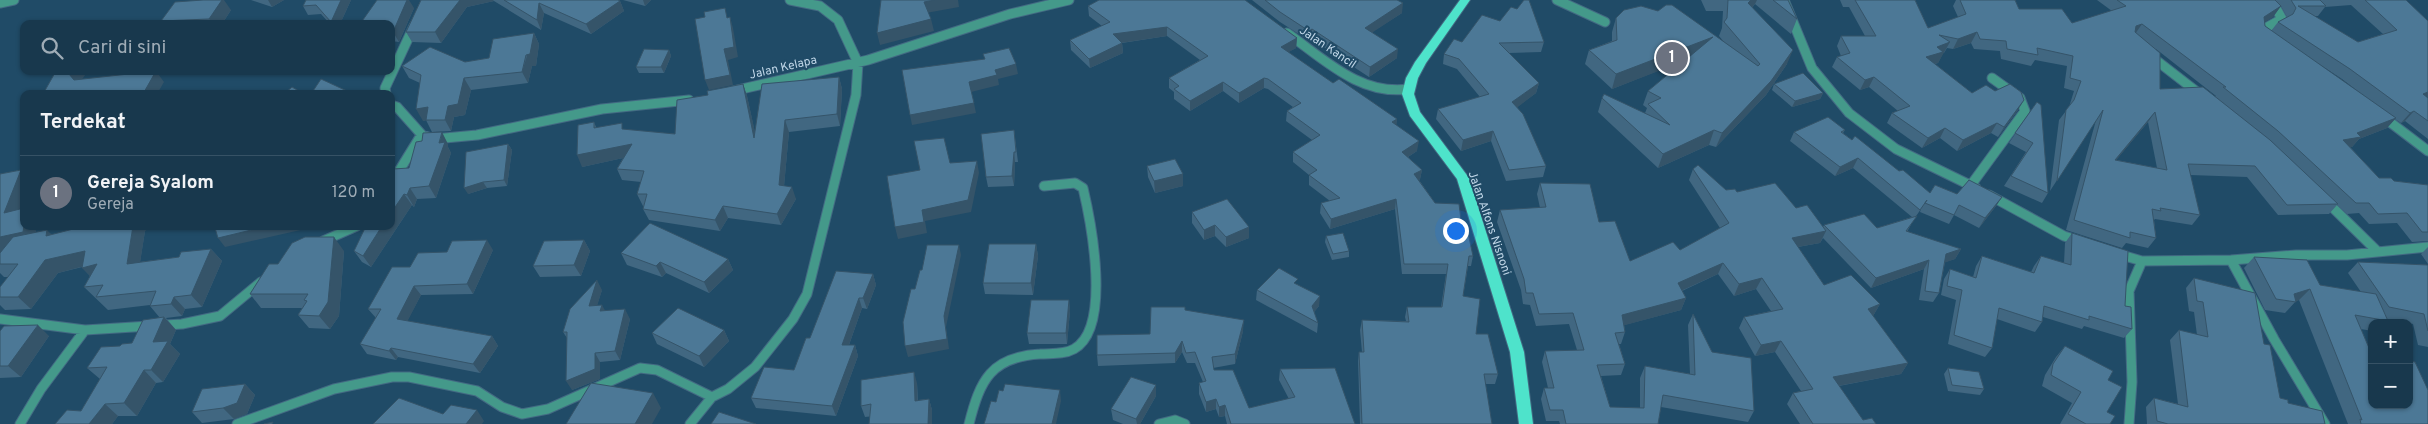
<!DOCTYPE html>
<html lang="id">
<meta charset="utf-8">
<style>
body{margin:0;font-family:Overpass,sans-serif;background:#213f54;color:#f1f3f6}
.controls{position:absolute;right:15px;bottom:15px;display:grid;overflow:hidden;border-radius:10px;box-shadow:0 1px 4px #0004}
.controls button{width:45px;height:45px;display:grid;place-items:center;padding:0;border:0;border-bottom:1px solid #365265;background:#18384d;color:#f1f3f6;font:25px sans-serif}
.you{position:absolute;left:1455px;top:230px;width:18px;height:18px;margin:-12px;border:4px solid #fff;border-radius:50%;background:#1a73e8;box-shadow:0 0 0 8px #1a73e833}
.badge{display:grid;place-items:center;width:32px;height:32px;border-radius:50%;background:#fa9f4e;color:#fff;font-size:16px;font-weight:700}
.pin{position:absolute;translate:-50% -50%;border:2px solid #fff;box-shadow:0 1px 5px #0006}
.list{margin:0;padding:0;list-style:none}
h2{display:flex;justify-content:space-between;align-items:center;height:65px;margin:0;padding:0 20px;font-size:21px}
h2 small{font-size:16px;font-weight:400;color:#9facb6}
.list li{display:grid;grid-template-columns:32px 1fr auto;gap:15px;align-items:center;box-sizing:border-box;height:75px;padding:0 20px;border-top:1px solid #365265}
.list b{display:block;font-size:19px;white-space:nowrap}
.list p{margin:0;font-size:16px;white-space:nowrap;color:#9facb6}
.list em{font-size:16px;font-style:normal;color:#9facb6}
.icon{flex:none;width:28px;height:28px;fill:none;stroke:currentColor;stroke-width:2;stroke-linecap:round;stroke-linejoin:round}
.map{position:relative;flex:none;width:2428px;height:424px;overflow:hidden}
.search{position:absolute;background:#18384d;box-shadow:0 1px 4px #0004;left:20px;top:20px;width:375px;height:55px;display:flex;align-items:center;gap:12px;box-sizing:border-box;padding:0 18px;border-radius:10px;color:#9facb6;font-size:19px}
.panel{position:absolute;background:#18384d;box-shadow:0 1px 4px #0004;left:20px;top:90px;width:375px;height:140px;border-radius:10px}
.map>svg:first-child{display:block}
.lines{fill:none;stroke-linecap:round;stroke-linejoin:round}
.minor-casing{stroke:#436a83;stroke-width:11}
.major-casing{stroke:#436a83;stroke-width:2}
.minor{stroke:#44998a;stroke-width:9}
.major{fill:#4ee3cb;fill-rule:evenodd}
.wall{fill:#416781;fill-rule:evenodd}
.shaded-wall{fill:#355469}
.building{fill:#4c7896;stroke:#355469;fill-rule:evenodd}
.labels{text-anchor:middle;stroke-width:4;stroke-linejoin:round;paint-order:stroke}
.street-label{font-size:12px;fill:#c1d7e8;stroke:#204b67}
</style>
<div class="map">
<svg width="2428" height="424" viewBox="0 0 2428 424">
<rect width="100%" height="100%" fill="#204b67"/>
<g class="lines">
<defs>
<path id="minor" d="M1557,0L1605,22
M1784,0L1812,68L1849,113L1896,149L1976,188
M0,3L14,0
M1287,33C1324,59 1360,96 1409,89
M2264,35L2262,30L2282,19L2277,10L2266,0
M2152,57L2201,95
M733,91L868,60L1010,14L1069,0
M386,94L385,88L414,26
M391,105L397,107L422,135L434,139L477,135L602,109L689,100
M2382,116L2428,151
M391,184L420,137
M1971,185L2025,111L2020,98L1992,78
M1989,195L2064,236L2080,241
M2325,200L2377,251
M323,241L357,226
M2118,254L2142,261L2231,260L2296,255H2347L2428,247
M2231,260L2274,339L2325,424
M0,319L85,330L182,324L220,316L261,282
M20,424L41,389L85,330
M237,424L334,389L392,377H409L477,391L502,407L522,414L548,409L640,368L657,370L712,397
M690,424L712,397L728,389L755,367L793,319L807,294L856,95L858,63L838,20L820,6L790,0
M969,424C980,380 991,357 1040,354C1051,353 1063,355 1074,349C1112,328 1091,222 1083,188L1075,183L1044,186
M1159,424L1175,420L1185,424
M2129,424L2132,382L2129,291L2142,261"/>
<path id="major" d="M1460,0H1470L1426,63L1418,78L1414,94L1420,112L1469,178L1524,352L1533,424H1519L1510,352L1457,179L1410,116L1402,94L1406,78L1415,62Z"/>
</defs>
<use href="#minor" class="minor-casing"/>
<use href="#major" class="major-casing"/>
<use href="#minor" class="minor"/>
<use href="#major" class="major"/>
</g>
<path class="wall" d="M251,0H284L272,7Z
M351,0L340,24H330L321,14L308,15L303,6Z
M421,0H618L620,1L624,11L591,34L544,13L541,30L494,1L467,7L441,43L412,42L406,32Z
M623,0H651L645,6Z
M1252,0H1397L1402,13L1372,32L1397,58L1369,77L1311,39L1308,40L1280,22Z
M1701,0H1788L1797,19L1791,34L1755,4L1752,8L1787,64L1766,95L1716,147L1709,145L1658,168L1598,112L1602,98L1645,113L1647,108L1643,105L1648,91L1685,60L1612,89L1585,64L1589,50L1612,41V32L1616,18L1724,42L1719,36L1722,28L1723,11H1706Z
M1840,0H1915L1928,28L1958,17L1953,6L1956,0H2015L2019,9L2072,23L2112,11L2097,0H2406L2428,21V139L2405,121L2401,123L2395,119L2387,128L2359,139L2352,147H2350L2379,178L2394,181L2428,185V241L2412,242L2397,223L2369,224L2359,213L2347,214L2337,205L2329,214L2278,215L2247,177L2190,175L2200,215L2192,225L2155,219L2154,220L2156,238L2148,248L2126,243L2122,248L2066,230L2096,120L2050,191L2059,120L2069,107L2074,91L2064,88L2067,66L2035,60L2031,66L2001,59L2000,51L1974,49L1971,43L1953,49L1947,48L1944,53H1943L1938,63L1935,64L1972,93L2018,110L1998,137L1991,133L1957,151L1940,138L1922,148L1887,123L1892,113L1898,111L1869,87L1860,90L1832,67L1837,57L1841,56L1837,46L1841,36H1865L1849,7H1843ZM2277,2L2281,6L2287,17L2278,22L2271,31L2265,26L2264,22L2273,17L2281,6ZM2351,5L2383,34L2358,42L2314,16H2318L2325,7ZM2156,49L2216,96L2215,97L2160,89ZM2316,62L2342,79L2364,96ZM2148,122L2157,168L2116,160Z
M1088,6L1297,38L1296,48L1288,52L1333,83L1397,119L1396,125L1417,151L1408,157L1422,170L1420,179L1419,180L1435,203L1462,228L1473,256L1471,266H1468L1463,296L1476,334L1498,374L1495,384H1485L1492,424H1360L1358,361L1359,352H1362L1360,330L1362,320L1406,321L1405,317L1407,307H1441L1446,274H1402L1395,209L1330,229L1320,213L1321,203L1330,201L1309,185V175L1293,162V152L1312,140L1286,121L1287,111L1293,107L1268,89L1264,88L1239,103L1223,91L1190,111L1174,99V92L1169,88V78L1200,60L1167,36L1122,43L1123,53L1090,68L1071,50L1070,40L1102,26L1089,16Z
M414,8L399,42L391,41V24Z
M231,10L222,24H163L161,21Z
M534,33L539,44L536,66H532L528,83L471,90L465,115L454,117L451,131L432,132L426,120L423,121L420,83L409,78L402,66L465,62L489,58Z
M1462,42H1544L1541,52L1509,53L1539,83L1536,93L1517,107L1546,166L1543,177L1506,181L1491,141L1461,151L1436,119L1438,109L1480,97L1457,69L1443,64L1444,54Z
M669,50L671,56L664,73H639L636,67Z
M839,77L842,89L840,126L789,132L784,186L796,199L781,225L728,218L720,231L649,220L643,209L644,206H643L637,194L641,182L622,180L617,169L623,158L582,167L594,122L596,127L675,134L708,95L743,84L747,96L755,133Z
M1774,84L1823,93L1820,99L1792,107L1772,90Z
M2037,102L2048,193L2042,203L2004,186L2026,152L2009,143Z
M1014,130L1018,162H1015L1014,186L988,187L986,177Z
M1845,130L1843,133L1852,140L1930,193L1935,185L1957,194L2002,197L1996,206L1979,228L1954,215L1949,224L1920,212L1921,209L1914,219L1907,232L1961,249L1955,259L1945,262L1939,293L1933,302L1919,300L1924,269L1871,288L1823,238L1820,243L1798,247L1824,285L1880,304L1873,316L1908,363L1901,374L1839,386L1863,420L1876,424H1800L1787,404L1793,393L1801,391L1775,352L1755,356L1739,328L1744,317L1771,311L1756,289L1734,296L1718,274L1682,291L1686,298L1681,310L1624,325L1625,332L1621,344H1619L1625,364L1621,375L1601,376L1610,407L1640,408V378L1645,366L1690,374L1688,325L1693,314L1712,352L1754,411L1748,422L1661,407L1658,424H1560L1559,421H1546L1541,399L1544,388H1548L1542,362L1545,351L1577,350L1569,324L1536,326L1530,305L1523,304L1521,290L1497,222L1500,210L1540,208L1537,194L1540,183L1599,222L1630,261L1680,250L1720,228L1689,180L1693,169L1726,190L1737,192L1796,208L1823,227L1824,225L1877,228L1912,217L1853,168L1835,176L1790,141L1794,132Z
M448,144V147L451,153L436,198L417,199L414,207L412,205L371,267L362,262L354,251L409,168Z
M508,144L512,150L507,186L487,188L468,194Z
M1147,166L1183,186L1155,193L1148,177Z
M21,170L24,173V198L19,209L36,232L52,234L145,231L140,262L179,257L211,249L222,261L202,307L185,309L182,316L166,318L176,330L170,344L180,354L163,382L156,383L137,416H118L112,424H55L81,411L100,379L87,368L120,346L132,343L160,318L150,306V305L108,310L84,287L90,276L82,267L58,273L31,309L5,310L0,305V287L8,277H4L0,273V174Z
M1192,212L1249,227V238L1226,247L1215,236L1204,240L1192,223Z
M2072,233L2125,306L2132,329L2124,338L2084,326L2082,329L2043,317L2042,322L2035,332L1997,319L1992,348L1985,357L1948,344L1956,300L1941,295L1944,279L1950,269L1973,277L1976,266L1982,256L2031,272L2034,266L2041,256L2064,263L2065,243Z
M1326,236L1349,251V257L1332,260L1325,242Z
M584,240L590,251L581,276L540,277L533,266Z
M1036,244L1038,256L1033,295L985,294L983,283Z
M2428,247V264L2421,254Z
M493,250L473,294L421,295L407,321L492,336L498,346L480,373L398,357L396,360L367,354L360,344L376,318L368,309L410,267Z
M344,251L339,316L330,329L309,328L298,315L302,308H261L250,294L278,264Z
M621,253L728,259L733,270L709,293L666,273L662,277L627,265Z
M2254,257L2320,285L2361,292L2348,273L2358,262L2428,265V347L2418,345L2413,324L2409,323L2387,319L2388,321L2386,323H2372V331L2361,329L2372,355L2428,424H2348L2299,300L2296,301L2285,313L2265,310L2244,268Z
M873,274L876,285L867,309L862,308L849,345H855L858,356L836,416L756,408L751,398L794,370L810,338Z
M2194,278L2264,344L2280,398L2325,424H2147L2146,407L2154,398L2178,404L2170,340L2179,330L2197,335L2194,312L2189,311L2186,288Z
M1297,284L1319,306L1314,312L1318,323L1317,333L1256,300L1257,290Z
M602,290L597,305L605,311L630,319L620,360L600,362V379L572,390L567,338L563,332Z
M1069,300L1070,311L1067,344H1029L1027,333Z
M1185,311L1243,331L1235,364L1213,368L1214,370L1249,408L1289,399L1279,380L1280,369L1355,424H1227L1225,416L1219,417L1216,409L1206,412L1199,394V383L1203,382L1195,363H1187L1182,352L1175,363L1098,366L1097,355L1150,334Z
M724,330L729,341L704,367L657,344L652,333Z
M0,331L49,336L21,377L0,378Z
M2065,346L2108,380L2107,412L2110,424H2060L2072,403L2042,386L2045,375L2056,357Z
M1948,368L1984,389L1980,395L1948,391L1944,374Z
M917,383L918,400L929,399L932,410L865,417L861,406Z
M245,384L255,395L247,414L234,419L202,423L192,412Z
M1156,396L1140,424H1123L1113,420L1111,409Z"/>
<path class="shaded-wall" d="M222,0H224L231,10L222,24H213L209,19Z
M268,0H284L272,7Z
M341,0H351L340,24H332L331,22Z
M407,0H409L414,8L399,42L393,32Z
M460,0H493L494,1L467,7L441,43L435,32Z
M643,0H651L645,6Z
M935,0H958L959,7L926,13L924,2Z
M1751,0H1757L1755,4L1743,18L1748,3Z
M620,1L624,11L591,34L586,24Z
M539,3L544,13L541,30L537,20Z
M1403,3L1402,13L1364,38L1365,28Z
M2281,6L2273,17L2257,27L2264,17Z
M730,17L733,28L738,57L728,60L733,85L709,90L705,80Z
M931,19L934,31L880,45L877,33Z
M2142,24L2135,34L2129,36L2136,26Z
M1167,27V36L1114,44L1113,34Z
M1312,29L1311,39L1308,40L1309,31Z
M1977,32L1971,43L1953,49L1958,39Z
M534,33L539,44L536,66H532L528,83L522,72Z
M1713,37L1708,52L1612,89L1616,74Z
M1297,38L1296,48L1280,57L1281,47Z
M1950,42L1938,63L1921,67L1926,57L1937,47Z
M1122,43L1123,53L1090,68L1089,59Z
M1398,49L1397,58L1369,77L1370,67Z
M669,50L671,56L664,73L661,67Z
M1793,50L1787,64L1766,95L1716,147L1722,133Z
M1016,64L1018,74L998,79L999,85L971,92L969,82L995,70Z
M72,71H88L78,85L69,74Z
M156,71L164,82L157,94H143Z
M839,77L842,89L840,126L837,114Z
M1874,77L1869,87L1860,90L1865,80Z
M464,78L471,90L465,115L454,117L451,131L445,120L448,106Z
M1264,78V88L1239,103V93Z
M1223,82V91L1190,111V101Z
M1539,83L1536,93L1510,113L1512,102Z
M743,84L747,96L759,150L754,138Z
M2428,92V99L2423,94Z
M1823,93L1820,99L1792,107L1795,101Z
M2024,100L2018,110L1998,137L2004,127Z
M974,103L976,113L912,125L910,115Z
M428,107L435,119L423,121L416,109Z
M2414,111L2405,121L2401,123L2410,113Z
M2155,112L2148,122L2108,170L2115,160Z
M2396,118L2387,128L2359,139L2352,147L2334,150L2343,140L2357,133Z
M1397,119L1396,129L1392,122Z
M785,120L789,132L783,197L779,185Z
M1997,123L1991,133L1957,151L1963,140Z
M1945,128L1940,138L1922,148L1928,138Z
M1714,130L1709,145L1658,168L1663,154Z
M1493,131L1491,141L1461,151L1463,140Z
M442,132L448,144V147L451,153L436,198L429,186Z
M1419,141L1417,151L1400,162L1402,152Z
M508,144L512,150L507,186L504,180Z
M632,144L637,155L582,167L577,155Z
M1014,152L1015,162L1014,186L1012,176Z
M1858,158L1853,168L1835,176L1840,167Z
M977,161L979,173L971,212L925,221L927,233L898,239L895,227L922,210Z
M21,170L24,173V198L14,223L4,213Z
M1422,170L1420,179L1413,184L1414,174Z
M1183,174V186L1155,193L1154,181Z
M483,182L487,188L468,194L464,188Z
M792,187L796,199L781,225L777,214Z
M410,188L417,199L414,207L407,195Z
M404,194L412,205L371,267L363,256L382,226H391V213Z
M2002,197L1996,206L1979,228L1985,218Z
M1396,199L1395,209L1330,229L1331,219Z
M723,206L728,218L720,231L715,220Z
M1215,225V236L1204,240V230Z
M24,226H37L33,242L0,261V237Z
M133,226H154L145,231L138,276L127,264Z
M268,226H311L305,229L225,247L218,238Z
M1249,227V238L1226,247V237Z
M47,230L59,242L46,236Z
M1826,231L1820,243L1786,249L1792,238Z
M334,237L344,251L339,316L330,329L319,316Z
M487,240L493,250L473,294L467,284Z
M584,240L590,251L581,276L574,265Z
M1036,244L1038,256L1033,295L1031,283Z
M959,245L961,255L946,327L949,349L908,357L905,346L944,316Z
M211,249L222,261L202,307L191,295Z
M1961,249L1955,259L1941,264L1946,254Z
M85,251L96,263L58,273L31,309L18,297L45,260Z
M728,259L733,270L709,293L704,282Z
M1929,260L1924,269L1871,288L1876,278Z
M660,262L666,273L662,277L656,266Z
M1723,263L1718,274L1674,294L1678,283Z
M97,264L94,280L82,268Z
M873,274L876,285L867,309L863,298Z
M1762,278L1756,289L1734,296L1739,284Z
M597,280L602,290L594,316L589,306Z
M414,286L421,295L404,328L397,319Z
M2310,289L2299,300L2295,302L2294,294Z
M1320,296L1319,306L1311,316L1312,306Z
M174,297L185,309L182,316L171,304Z
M859,298L862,308L845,356L842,345Z
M1686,298L1681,310L1618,327L1622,315Z
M1069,300L1070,311L1067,344L1066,333Z
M1880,304L1873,316L1868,309Z
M602,305L607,314L600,311Z
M625,309L630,319L620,360L615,351Z
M164,317L176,330L170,344L180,354L163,382L151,370L153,342Z
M1244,320L1243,331L1235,364V354Z
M38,325L49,336L21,377L8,366Z
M724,330L729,341L704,367L699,356Z
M492,336L498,346L480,373L473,364Z
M1182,341V352L1175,363V353Z
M1781,341L1775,352L1755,356L1761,345Z
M855,345L858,356L836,416L832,406Z
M391,348L398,357L396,360L389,351Z
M595,353L600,362V379L572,390L566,381Z
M1908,363L1901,374L1827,388L1833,377Z
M144,370L156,383L137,416L124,403Z
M914,372L917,383L918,411L915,401Z
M245,384L255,395L247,414L234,419L223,408Z
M1156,385V396L1140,424H1137L1136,419Z
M1060,390L1061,401L1056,424H1052Z
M653,393L661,408L652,424H635Z
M929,399L932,410V424H928Z
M1216,399V409L1206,412V402Z
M105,404L118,416L112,424H89Z
M1225,405V416L1219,417V407Z
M477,410L484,421L482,424H466Z"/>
<path class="building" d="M203,0H222L209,19L161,21L175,2Z
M306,0H341L331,22L316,5L303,6Z
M377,0H407L393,32H391V24H360Z
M421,0H460L435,32H406Z
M504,0H618L620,1L586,24L539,3L537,20Z
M881,0H935L924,2L931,19L877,33Z
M1099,0H1245L1297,38L1281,47L1333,83L1339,79L1397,119L1392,122L1419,141L1402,152L1422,170L1414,174L1435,203L1459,204L1462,228H1467L1473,256H1469L1463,296L1480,299L1476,334H1488L1498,374H1484L1492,424H1362L1359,352H1364L1362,320L1409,322L1407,307H1442L1448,264H1404L1396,199L1331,219L1321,203L1340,198L1309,175L1317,170L1293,152L1320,135L1287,111L1301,103L1268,79L1264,78L1239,93L1223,82L1190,101L1174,89L1179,86L1169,78L1208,56L1167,27L1113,34L1122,43L1089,59L1070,40L1110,22L1088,6Z
M1265,0H1397L1403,3L1365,28L1398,49L1370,67L1312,29L1309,31L1280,12Z
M1524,0H1529L1544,42L1499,43L1539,83L1512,102L1523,114L1546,166L1509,170L1493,131L1463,140L1438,109L1489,94L1459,59L1444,54L1454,39L1462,42L1482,15L1500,21L1511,7L1517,9Z
M1728,0H1751L1748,3L1793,50L1771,81L1722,133L1714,130L1663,154L1602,98L1604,94L1670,125L1648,104L1661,98L1648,91L1713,37L1616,74L1589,50L1617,40L1616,18L1624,10L1641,6L1658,11L1666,5H1672L1758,66L1760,64L1724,22L1727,18Z
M1773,0H1788L1797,19Z
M1855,0H1915L1928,28L1966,14L1960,0H2015L2019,9H2062L2072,23L2126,6L2117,0H2275L2281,6L2264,17L2265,26L2396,118L2357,133L2361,137L2343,140L2379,178H2391L2394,181L2428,185V232H2422L2407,213L2378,214L2369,203H2356L2278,131L2223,87H2226L2142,24L2136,26L2135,32L2160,53V89L2203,87L2270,140L2338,204L2287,205L2255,166L2188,164L2200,215L2160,208L2161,211L2152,209L2156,238L2130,232V238L2074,220L2103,110L2057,181L2066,110L2074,100L2081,81L2070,78L2073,56L2037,48L2038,55L2007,49L2006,41L1980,39L1977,32L1958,39L1939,35L1950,42L1937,47L1943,52L1926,57L1972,93L1986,85L1995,91L2010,84L2021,92L2024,100L2004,127L1997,123L1963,140L1945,128L1928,138L1892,113L1910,106L1874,77L1865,80L1837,57L1850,53L1841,36H1876ZM2155,112L2167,170L2115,160Z
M2291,0H2320L2326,6H2298L2358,42L2397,30L2365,0H2406L2428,21V92L2423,94L2428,98V121L2414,111L2410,113L2350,69L2278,22L2293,14L2296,8Z
M725,8L727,18L730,17L734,47L724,49L730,75L705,80L695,19L705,17L704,12Z
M534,33L530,54L526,55L522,72L464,78L458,104L448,106L445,120H426L428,107L416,109L421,75L402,66L430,47L465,62L489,58L493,39Z
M1009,48L1016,64L995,70L997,75L969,82L974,103L910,115L902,70L985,59L983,54Z
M644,49L669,50L661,67H636Z
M56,71H72L69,74L74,80L156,71L143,94H87L84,92L85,94H43Z
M1803,73L1823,93L1795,101L1774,84Z
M839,77L837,114L785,120L779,185L792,187L777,214L723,206L715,220L643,209L647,194H637L644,171L617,169L632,144L577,155L578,125L594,122V128L622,123V129L675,134L677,100L708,95L707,91L743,84L754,138L762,84Z
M321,79L347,91L351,94H311Z
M292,87L304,94H284Z
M2037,102L2041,105L2048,193L2011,176L2033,143L2015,133Z
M1828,117L1845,130L1841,132L1852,140L1855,136L1899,171L1903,170L1930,193L1935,185L1957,194L1969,180L2002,197L1985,218L1959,205L1954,215L1925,203L1927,200L1920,210L1858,158L1840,167L1794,132Z
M1014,130L1016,152H1014L1012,176L986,177L981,134Z
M442,132L439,143L445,142L429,186L410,188L407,195L404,194L391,213V173L393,169L409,168L416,142L422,141L423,133Z
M944,138L950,163L977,161L968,200L922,210L924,222L895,227L887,176L920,170L914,141Z
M508,144L504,180L483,182L464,188L466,152Z
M1175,159L1183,174L1154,181L1147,166Z
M1698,165L1726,190L1735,189L1737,192L1775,183L1796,208L1807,205L1826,231L1792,238L1824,285L1851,275L1880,304L1868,309L1908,363L1833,377L1863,420L1872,418L1876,424H1813L1793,393L1813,389L1781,341L1761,345L1744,317L1783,309L1762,278L1739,284L1723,263L1678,283L1686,298L1622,315L1625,332L1615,333L1625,364L1597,365L1610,407L1644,408L1645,366L1695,375L1693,314L1712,352L1751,358L1754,411L1663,395L1658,424H1566L1563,410H1550L1544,388H1554L1545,351L1584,350L1573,313L1539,314L1533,293H1526L1524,279L1500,210L1546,207L1540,183L1590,184L1599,222L1615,221L1630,261L1673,242L1680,250L1729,223L1693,169Z
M21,170L4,213L24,208V226L23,232L0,237V174Z
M1227,199L1249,227L1226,237L1215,225L1204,230L1192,212Z
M1864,214L1877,228L1917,216L1906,231L1961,249L1946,254L1939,293L1925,291L1929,260L1876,278L1824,225Z
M650,223L728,259L704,282L660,262L656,266L621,253Z
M85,226H133L127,264L179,257L181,252L211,249L191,295L174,297L171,304L150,306L156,291L96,297L103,285L84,287L97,264L82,268L85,251L45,260L18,297H0V287L18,264H0V253L13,237L47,230L46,236Z
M220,226H268L218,238L215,228Z
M366,226H382L363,256L354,251Z
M1343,233L1349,251L1333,254L1326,236Z
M2072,233L2128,251L2125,306L2131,307L2132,329L2089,316V320L2044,306L2042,322L1999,308L1992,348L1954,335L1962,290L1947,286L1950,269L1976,278L1982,256L2034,273L2041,256L2071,265Z
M305,237H334L328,302L319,316L298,315L307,301L304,300L308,294H250L269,264H278L292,243Z
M487,240L467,284L414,286L397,319L492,336L473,364L391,348L389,351L360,344L381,309H368L392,267H410L418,253L447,252L452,241Z
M584,240L574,265L533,266L544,241Z
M989,244H1036L1031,283H983Z
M927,245H959L944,316L947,339L905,346L903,322L911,289H915L920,270H922Z
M2254,257L2307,260L2320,285L2376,294L2388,321L2355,315L2372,355V405H2409V361L2415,362L2428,390V424H2361L2360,419L2362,420L2310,289L2294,294L2296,302L2276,299Z
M2358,262L2428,265V331L2424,314L2389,307Z
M1279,268L1298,279L1294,283L1320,296L1312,306L1318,323L1257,290Z
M836,271L873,274L863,298H859L842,345H855L832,406L751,398L764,367L794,370L806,338H810Z
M2194,278L2255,293L2264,344L2270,345L2280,398L2288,400V403L2322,411L2325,424H2168L2157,421L2154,398L2188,407L2179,330L2208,337L2203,302L2197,301Z
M597,280L589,306L602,305L600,311L625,309L615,351L595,353V369L566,381L567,332H563L570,309Z
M1031,300H1069L1066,333H1027Z
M1151,307H1185V310L1244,320L1235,354L1212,357L1214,370H1233L1249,408L1295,397L1280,369L1335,368L1355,424H1231L1225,405L1219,407L1216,399L1206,402L1199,383L1206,381L1195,352L1186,353L1182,341L1175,353L1097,355V335L1150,334Z
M678,308L724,330L699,356L652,333Z
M164,317L153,342L168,341L151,370H144L124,403L105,404L89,424H55L67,410L81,411L107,367L87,368L101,347L120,346L122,344L132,343L143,320Z
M38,325L8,366H0V331L4,326Z
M2065,346L2113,371L2108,380L2122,387L2107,412L2115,416L2110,424H2086L2068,414L2081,392L2051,375L2053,364Z
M1948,368L1979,372L1984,389L1952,385Z
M914,372L915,401L929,399L928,424H869L871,404L861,406V380Z
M1131,377L1156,385L1136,419L1111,409Z
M591,383L653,393L635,424H566Z
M245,384L237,403L223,408L192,412L202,389Z
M1005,384L1060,390L1052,424H984L991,401L996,402L999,390L1003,391Z
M399,398L443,414L451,405L477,410L466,424H373Z
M719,412L756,424H711Z
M273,422L272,424H264Z"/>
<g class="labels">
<g class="street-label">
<text transform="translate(1328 47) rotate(34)" y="4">Jalan Kancil</text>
<text transform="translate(783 67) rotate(-13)" y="4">Jalan Kelapa</text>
<text transform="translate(1490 223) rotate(71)" y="4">Jalan Alfons Nisnoni</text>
</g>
</g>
</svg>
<div class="controls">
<button>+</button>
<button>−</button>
</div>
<div class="you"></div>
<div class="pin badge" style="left:1672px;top:58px;background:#6b7280">1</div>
<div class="search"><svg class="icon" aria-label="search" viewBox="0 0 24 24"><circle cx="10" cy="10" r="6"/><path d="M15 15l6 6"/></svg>Cari di sini</div>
<section class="panel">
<h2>Terdekat<small></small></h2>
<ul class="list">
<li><span class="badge" style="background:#6b7280">1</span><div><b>Gereja Syalom</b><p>Gereja</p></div><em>120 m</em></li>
</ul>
</section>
</div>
